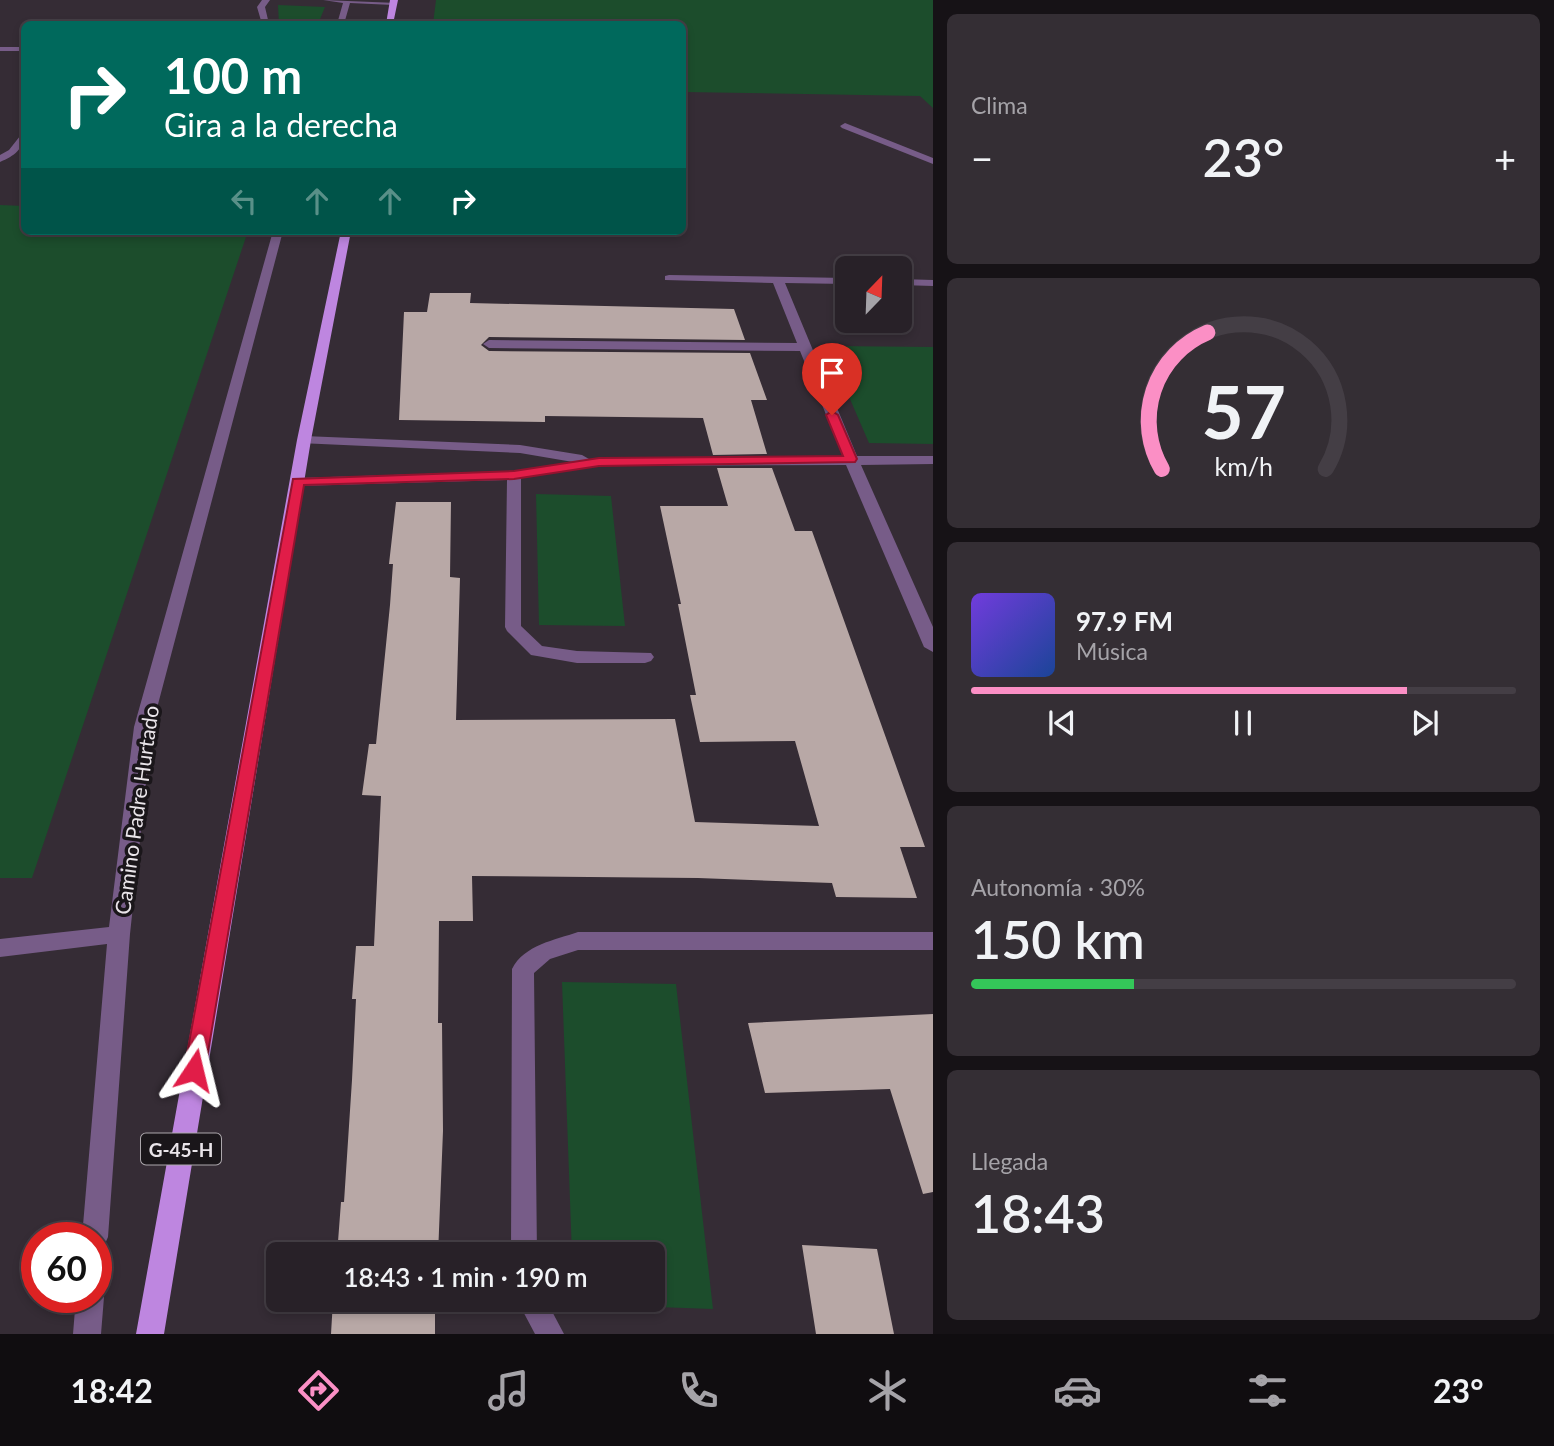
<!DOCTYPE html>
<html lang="es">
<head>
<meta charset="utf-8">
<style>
	:root { --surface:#282128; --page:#342e34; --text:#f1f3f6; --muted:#a5a3a8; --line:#443e45; --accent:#fb8fc5 }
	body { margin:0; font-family:Lato,sans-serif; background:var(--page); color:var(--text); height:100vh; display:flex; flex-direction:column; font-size:26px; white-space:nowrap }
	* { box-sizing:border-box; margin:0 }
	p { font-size:23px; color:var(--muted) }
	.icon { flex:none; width:38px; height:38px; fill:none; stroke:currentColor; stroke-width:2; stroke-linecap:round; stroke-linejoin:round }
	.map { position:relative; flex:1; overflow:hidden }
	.panel { display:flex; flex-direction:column; gap:14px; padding:14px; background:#161216; width:621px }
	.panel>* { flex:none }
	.hud { position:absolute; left:21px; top:21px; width:665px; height:214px; border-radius:10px; box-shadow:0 4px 10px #0003,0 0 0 2px var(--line); background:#00695c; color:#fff; overflow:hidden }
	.needle { width:46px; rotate:23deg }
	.controls { position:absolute; left:835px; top:256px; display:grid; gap:14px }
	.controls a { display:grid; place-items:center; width:77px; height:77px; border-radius:10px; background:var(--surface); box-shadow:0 4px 10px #0003,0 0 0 2px var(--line); font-size:35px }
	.speed { position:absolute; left:21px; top:1222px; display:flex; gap:14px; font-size:35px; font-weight:700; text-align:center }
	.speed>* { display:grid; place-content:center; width:91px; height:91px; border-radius:50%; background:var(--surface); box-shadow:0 4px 10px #0003,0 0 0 2px var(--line); line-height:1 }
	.speed .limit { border:10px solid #d22; background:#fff; color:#111 }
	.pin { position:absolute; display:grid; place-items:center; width:60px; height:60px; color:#fff; margin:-72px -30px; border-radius:50% 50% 50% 0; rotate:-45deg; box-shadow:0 0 7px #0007 }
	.pin .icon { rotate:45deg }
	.me { position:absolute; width:77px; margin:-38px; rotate:10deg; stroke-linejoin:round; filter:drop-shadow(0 0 5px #0008) }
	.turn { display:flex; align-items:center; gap:24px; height:147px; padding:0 28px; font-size:32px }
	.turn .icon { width:91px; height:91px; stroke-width:2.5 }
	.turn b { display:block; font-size:49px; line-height:60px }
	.lanes { display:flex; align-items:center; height:66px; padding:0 28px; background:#0003; justify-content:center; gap:35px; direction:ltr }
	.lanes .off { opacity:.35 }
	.big { font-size:52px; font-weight:600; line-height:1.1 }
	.panel .card { flex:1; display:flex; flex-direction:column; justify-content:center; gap:10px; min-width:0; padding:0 24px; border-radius:10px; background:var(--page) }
	.panel .dial { align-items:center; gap:0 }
	.dial svg { height:182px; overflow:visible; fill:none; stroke:var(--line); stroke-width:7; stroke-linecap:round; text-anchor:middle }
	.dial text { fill:var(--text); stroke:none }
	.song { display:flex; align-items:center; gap:21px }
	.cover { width:84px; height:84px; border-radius:10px; background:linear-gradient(135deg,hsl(260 70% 55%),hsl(220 70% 35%)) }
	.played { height:7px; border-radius:4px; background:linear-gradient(90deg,var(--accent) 80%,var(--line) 80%) }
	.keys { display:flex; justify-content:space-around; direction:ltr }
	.heat { display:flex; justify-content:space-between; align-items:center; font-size:38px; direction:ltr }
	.charge { height:10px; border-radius:5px; background:linear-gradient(90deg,#34c759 30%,var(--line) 0) }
	.trip { position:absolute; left:266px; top:1242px; width:399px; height:70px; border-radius:10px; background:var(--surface); box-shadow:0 4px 10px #0003,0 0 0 2px var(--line); font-weight:600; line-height:70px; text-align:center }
	.dock { display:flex; height:112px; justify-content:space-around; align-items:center; background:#100d10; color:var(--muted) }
	.dock .icon { width:49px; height:49px }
	.dock .current { color:var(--accent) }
	.dock b { font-size:32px; color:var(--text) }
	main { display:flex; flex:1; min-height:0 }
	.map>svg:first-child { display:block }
	.green { fill:#1c4d2c }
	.building { fill:#b8a8a6 }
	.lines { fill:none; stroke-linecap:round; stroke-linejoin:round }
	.minor { fill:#775c88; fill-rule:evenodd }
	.major { fill:#be86e0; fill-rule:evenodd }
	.route { fill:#e11d48; stroke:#92132f; stroke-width:2 }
	.labels { text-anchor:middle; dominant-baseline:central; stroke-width:7; stroke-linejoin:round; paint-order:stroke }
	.shield { fill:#1a161a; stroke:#aca7ac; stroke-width:2 }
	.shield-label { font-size:19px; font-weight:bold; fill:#eae5ea }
	.street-label { font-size:21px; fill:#eae5ea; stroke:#1a161a }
</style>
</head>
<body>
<main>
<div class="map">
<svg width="933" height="1334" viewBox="0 0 933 1334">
	<rect width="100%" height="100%" fill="#352c35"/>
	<path class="green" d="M436 0H933V108L920 96 683 92 682 24H433Z
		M278 5 325 7 318 24H279Z
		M0 205 24 206V231H248L32 878H0Z
		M827 346 933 347V444L869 443Z
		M536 494 611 496 625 626 539 625Z
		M562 982 676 984 713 1309 573 1304V1300H653V1255H572Z"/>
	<path class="building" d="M430 293H471L470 303 734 309 745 340 489 337 481 345 489 351 750 353 767 400H751L767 454 713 455 703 418 545 416V422L399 420 404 312H427Z
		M717 468H772L795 531H812L925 847H900L917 898 836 897 832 883 698 878 472 876 473 921H439L438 1023H442L443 1131 438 1255H337L341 1202H344L352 1080 356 999H352L356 946H374L381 796 362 795 369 744H376L390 605 393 564H389L396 502H451L450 577 460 578 456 720 675 719 695 822 819 826 795 741 700 742 690 695H696L678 604H681L660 506H728Z
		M933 1014V1192L923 1194 890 1089 765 1093 748 1023Z
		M802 1245 877 1249 894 1334H816Z
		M333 1300H435V1334H331Z"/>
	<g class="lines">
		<path class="minor" d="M262 0H270L265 7 269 24H262L257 7Z
			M323 0 397 3 393 5 350 3 344 24H337L343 3Z
			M0 47H24V51H0Z
			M845 123 933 158V164L842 128 840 126Z
			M24 131C25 148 15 156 0 162V155L9 150Z
			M273 231H283L152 727 130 934 108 1237 104 1246 96 1249V1237H82L107 944 0 957V939L109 927 134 727Z
			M669 275 847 278V284L785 283 857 456H933V464L861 465 933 627V652L924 647 846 465 599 466 521 478V626L542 646 577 651 651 653 654 657 651 661 645 663H577L537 656 531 655 507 631 505 627 507 480 298 486 291 482 298 478 514 471 573 462 520 453 299 443V437L304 436 520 445 582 455 589 459 843 456 800 351 489 348 483 344 489 340 797 343 773 283 665 280V276Z
			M900 279 933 280V286L900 285Z
			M578 932H933V950H578L550 959 534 973 537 1255H511L512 969C524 945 555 940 578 932Z
			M96 1286 104 1297 101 1334H73L76 1297H96Z
			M517 1300H546L564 1334H535Z"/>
		<path class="major" d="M390 0H398L393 24H386Z
			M341 231H351L311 440 164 1334H136L297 440Z"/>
	</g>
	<path class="route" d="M832 411 838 415 857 459 855 462 599 466 514 479 304 485 205 1070 202 1077 194 1080 187 1077 184 1070 293 479 514 471 599 458 843 456 826 415Z"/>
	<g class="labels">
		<rect class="shield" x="141" y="1133.5" width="80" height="31" rx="5"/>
		<g class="shield-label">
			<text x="181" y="1149">G-45-H</text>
		</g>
		<g class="street-label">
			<text transform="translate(136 810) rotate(-82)">Camino Padre Hurtado</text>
		</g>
	</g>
</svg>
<div class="controls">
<a><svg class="needle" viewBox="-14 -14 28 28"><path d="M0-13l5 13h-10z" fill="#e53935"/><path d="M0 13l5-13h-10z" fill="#a5a3a8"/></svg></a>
</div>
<div class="speed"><div class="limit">60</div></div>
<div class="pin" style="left:832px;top:415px;background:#d93025"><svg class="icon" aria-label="arrive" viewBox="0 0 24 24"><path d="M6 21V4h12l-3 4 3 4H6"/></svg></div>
<svg class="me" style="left:194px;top:1070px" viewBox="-20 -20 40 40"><path d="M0-17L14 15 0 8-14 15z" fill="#e11d48" stroke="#fff" stroke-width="4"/></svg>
<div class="trip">18:43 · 1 min · 190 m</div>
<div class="hud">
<div class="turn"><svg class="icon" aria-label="right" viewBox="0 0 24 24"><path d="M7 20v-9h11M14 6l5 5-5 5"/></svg><div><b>100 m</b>Gira a la derecha</div></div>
<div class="lanes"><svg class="icon off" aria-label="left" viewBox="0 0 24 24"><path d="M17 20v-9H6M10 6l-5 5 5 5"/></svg><svg class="icon off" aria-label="ahead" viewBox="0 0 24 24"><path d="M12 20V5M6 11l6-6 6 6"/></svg><svg class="icon off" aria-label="ahead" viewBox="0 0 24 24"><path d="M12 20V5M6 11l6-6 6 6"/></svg><svg class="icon" aria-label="right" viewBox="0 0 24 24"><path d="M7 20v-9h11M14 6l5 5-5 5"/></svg></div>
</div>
</div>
<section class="panel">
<div class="card"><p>Clima</p>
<div class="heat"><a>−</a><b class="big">23°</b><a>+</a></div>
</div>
<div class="card dial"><svg viewBox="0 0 100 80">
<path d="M14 69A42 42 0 1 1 86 69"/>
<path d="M14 69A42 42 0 0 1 34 9" stroke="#fb8fc5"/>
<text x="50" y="56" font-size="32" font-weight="700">57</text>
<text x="50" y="72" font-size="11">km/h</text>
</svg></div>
<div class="card">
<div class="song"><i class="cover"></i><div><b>97.9 FM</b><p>Música</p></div></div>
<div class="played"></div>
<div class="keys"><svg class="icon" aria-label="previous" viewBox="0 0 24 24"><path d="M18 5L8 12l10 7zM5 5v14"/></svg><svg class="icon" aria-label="pause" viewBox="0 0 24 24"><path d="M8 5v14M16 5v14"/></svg><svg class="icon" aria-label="next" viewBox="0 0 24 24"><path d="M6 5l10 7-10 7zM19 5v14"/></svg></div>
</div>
<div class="card"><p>Autonomía · 30%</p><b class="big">150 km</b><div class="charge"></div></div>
<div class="card"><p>Llegada</p><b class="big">18:43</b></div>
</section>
</main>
<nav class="dock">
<b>18:42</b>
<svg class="icon current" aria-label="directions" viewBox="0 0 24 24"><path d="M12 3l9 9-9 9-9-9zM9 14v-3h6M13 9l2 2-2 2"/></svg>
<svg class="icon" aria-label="music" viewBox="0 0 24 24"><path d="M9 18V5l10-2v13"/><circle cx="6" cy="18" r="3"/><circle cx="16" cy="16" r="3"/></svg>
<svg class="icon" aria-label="phone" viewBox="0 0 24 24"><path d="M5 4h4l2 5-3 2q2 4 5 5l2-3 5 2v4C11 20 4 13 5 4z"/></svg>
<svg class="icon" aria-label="climate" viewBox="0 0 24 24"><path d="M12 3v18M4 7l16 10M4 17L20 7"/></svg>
<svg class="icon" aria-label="car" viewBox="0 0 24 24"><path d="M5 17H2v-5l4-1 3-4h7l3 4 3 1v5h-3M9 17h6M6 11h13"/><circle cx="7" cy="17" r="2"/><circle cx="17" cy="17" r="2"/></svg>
<svg class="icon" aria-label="filters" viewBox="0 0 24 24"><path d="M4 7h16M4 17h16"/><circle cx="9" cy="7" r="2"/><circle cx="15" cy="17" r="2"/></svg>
<b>23°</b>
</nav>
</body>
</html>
